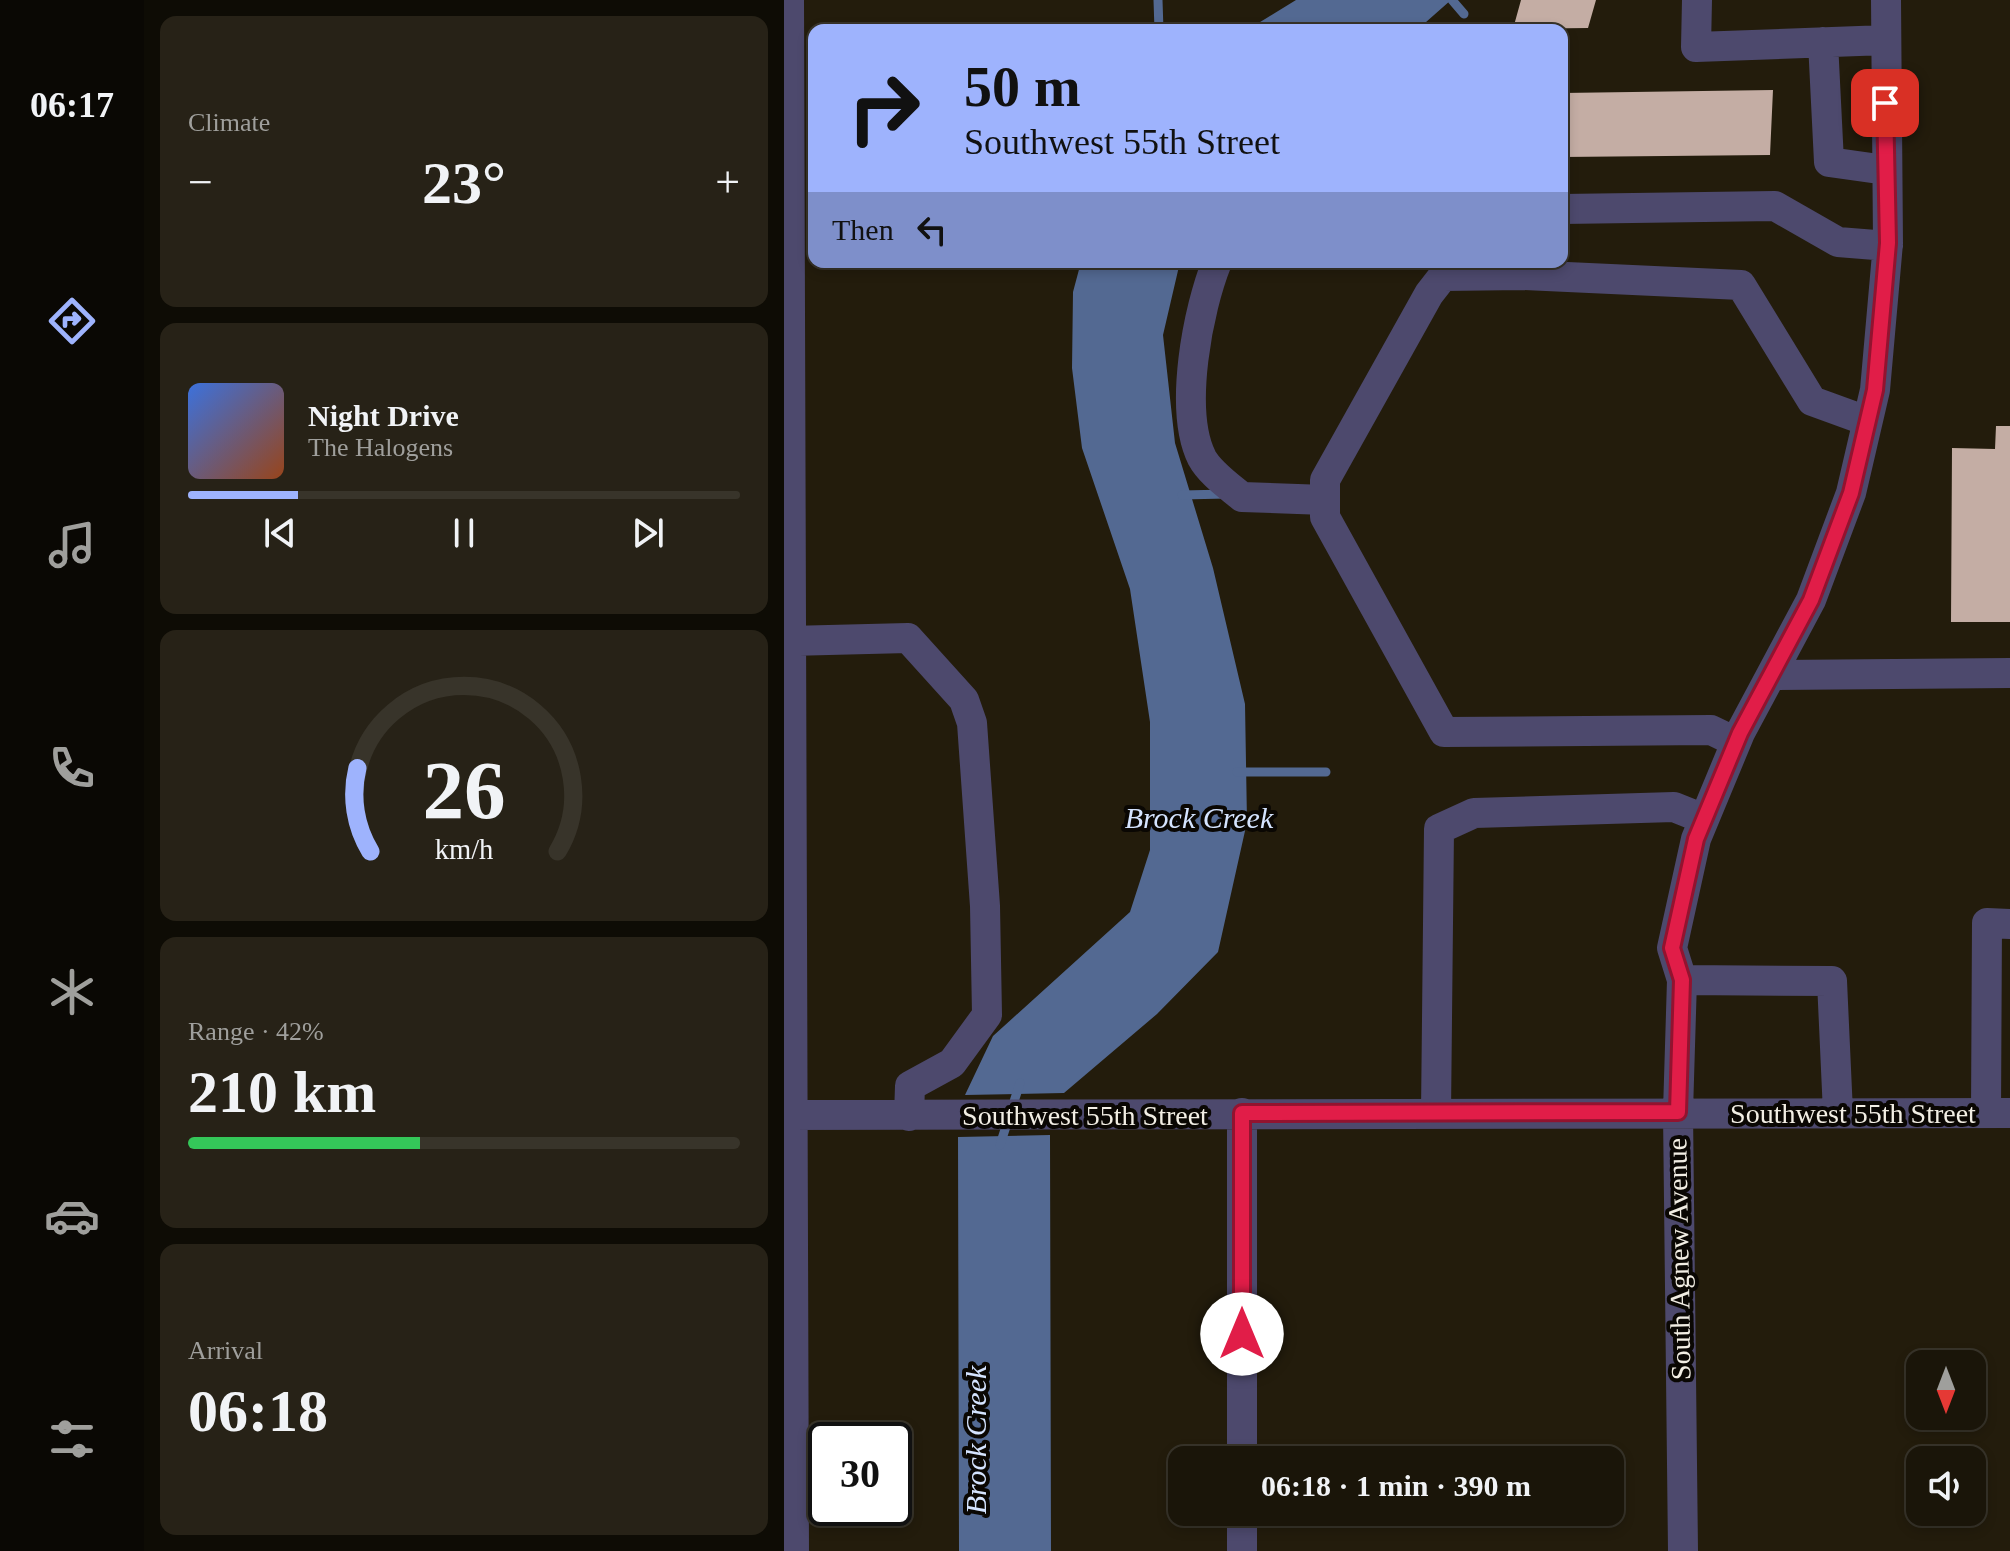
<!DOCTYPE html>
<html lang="en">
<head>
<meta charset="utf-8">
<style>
	:root { --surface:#1a1509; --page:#272217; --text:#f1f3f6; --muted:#9f9f9c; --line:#38342a; --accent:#9eb3fd }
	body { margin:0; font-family:"Times New Roman",serif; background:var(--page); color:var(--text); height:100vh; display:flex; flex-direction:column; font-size:30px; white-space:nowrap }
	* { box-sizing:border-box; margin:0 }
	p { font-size:26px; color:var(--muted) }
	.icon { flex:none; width:44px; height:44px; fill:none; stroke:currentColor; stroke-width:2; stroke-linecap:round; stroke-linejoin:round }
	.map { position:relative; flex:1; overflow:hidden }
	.side { display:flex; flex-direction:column; gap:16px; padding:16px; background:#0e0c05; width:640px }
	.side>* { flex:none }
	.top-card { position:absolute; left:24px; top:24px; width:760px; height:244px; border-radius:16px; box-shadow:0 4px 12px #0003,0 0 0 2px var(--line); background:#9eb3fd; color:#111; overflow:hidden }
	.needle { width:52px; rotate:180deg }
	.controls { position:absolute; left:1122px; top:1350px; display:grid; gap:16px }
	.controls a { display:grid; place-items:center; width:80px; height:80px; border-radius:16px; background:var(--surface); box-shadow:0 4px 12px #0003,0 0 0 2px var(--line); font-size:40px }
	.speed { position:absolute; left:24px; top:1422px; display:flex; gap:16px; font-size:40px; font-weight:700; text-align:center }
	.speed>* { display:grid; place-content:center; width:104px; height:104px; border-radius:50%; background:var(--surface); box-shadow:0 4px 12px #0003,0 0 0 2px var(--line); line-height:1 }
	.speed .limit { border:4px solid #111; border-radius:12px; background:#fff; color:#111 }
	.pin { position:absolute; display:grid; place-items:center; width:68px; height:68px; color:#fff; margin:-34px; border-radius:16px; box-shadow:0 4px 12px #0006 }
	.me { position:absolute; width:88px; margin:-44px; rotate:0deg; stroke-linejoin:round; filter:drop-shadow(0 0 6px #0008) }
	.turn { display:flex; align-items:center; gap:28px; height:168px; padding:0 24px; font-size:36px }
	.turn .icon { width:104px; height:104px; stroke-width:2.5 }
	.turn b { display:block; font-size:56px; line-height:68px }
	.then { display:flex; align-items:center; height:76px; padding:0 24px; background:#0003; gap:16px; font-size:30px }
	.big { font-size:60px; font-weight:700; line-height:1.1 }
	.side .widget { flex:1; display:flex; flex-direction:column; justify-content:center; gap:12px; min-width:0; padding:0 28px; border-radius:16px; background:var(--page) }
	.side .dial { align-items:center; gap:0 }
	.dial svg { height:208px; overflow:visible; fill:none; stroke:var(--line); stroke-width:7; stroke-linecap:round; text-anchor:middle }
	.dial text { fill:var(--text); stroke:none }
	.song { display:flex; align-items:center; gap:24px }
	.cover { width:96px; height:96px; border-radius:12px; background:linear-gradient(135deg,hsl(220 70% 55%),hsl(20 70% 35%)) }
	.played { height:8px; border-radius:4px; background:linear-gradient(90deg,var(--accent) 20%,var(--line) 20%) }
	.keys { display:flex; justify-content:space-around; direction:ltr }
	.heat { display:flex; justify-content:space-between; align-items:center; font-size:44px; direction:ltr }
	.charge { height:12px; border-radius:6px; background:linear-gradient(90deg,#34c759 42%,var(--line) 0) }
	.trip { position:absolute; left:384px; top:1446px; width:456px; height:80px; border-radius:16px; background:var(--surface); box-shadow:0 4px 12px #0003,0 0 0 2px var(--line); font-weight:700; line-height:80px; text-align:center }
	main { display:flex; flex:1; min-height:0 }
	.menu { display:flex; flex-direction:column; width:144px; justify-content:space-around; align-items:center; background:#0a0804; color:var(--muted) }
	.menu .icon { width:56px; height:56px }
	.menu .on { color:var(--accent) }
	.menu b { font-size:36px; color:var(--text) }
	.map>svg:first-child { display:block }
	.water { fill:#536992 }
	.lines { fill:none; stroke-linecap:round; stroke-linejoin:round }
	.stream { stroke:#536992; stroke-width:9 }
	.building { fill:#c4ada4 }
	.minor { stroke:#4d496d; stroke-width:30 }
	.route-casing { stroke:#92132f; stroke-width:20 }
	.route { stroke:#e11d48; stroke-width:14 }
	.labels { text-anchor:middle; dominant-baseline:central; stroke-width:8; stroke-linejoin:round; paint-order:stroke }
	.street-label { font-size:28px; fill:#f2eee4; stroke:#0a0703 }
	.water-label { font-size:30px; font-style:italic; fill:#d5e4ff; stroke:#0a0703 }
</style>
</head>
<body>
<main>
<nav class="menu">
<b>06:17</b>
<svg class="icon on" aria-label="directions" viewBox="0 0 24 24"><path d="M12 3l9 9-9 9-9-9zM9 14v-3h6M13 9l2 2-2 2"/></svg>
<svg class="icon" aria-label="music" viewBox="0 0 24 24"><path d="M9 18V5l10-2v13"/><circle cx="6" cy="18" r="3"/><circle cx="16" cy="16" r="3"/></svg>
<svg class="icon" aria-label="phone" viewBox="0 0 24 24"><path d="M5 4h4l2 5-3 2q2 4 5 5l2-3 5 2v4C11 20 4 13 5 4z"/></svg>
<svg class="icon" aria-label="climate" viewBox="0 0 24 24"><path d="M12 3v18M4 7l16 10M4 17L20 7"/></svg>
<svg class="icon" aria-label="car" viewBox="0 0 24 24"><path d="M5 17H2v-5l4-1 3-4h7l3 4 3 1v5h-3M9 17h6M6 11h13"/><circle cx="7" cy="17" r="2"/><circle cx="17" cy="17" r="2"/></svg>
<svg class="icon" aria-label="filters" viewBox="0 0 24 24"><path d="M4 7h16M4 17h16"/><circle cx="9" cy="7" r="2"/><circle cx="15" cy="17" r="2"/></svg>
</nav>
<section class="side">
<div class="widget"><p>Climate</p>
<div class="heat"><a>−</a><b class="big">23°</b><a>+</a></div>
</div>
<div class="widget">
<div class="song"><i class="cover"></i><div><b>Night Drive</b><p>The Halogens</p></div></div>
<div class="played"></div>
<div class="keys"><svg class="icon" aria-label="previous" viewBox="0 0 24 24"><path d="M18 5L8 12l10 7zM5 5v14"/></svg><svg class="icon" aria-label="pause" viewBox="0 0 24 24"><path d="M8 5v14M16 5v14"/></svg><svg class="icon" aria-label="next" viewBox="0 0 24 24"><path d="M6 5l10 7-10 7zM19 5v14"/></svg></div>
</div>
<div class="widget dial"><svg viewBox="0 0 100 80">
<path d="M14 69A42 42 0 1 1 86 69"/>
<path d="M14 69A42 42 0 0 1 9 37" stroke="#9eb3fd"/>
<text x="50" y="56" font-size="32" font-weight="700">26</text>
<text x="50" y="72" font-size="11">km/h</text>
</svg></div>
<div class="widget"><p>Range · 42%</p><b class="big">210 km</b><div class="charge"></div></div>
<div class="widget"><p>Arrival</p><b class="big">06:18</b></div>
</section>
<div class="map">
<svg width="1226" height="1551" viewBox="0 0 1226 1551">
	<rect width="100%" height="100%" fill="#231c0c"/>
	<path class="water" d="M512 0H667L633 30H463Z
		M297 262H396L379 335 391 443 429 568 461 704 463 822 434 952 373 1014 280 1093 181 1095 209 1036 346 912 366 850V722L346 589 298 448 288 368 289 292Z
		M266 1135 267 1551H175L174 1137Z"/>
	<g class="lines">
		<path class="stream" d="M374 0 375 30
			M668 0 680 14
			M398 495 443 494
			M453 772H542
			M216 1145 236 1083"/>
	</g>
	<path class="building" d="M737 0H812L804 28 729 29Z
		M989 90 986 155 778 157V93Z
		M1212 426H1226V622H1167L1168 448 1211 449Z"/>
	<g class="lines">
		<path class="minor" d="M5 0 10 1551
			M913 0 912 47 1102 40
			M1039 42 1045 162 1102 170
			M778 209 991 206 1054 242 1104 246
			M433 262C414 309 394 410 418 458 426 473 445 486 458 497L541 500
			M5 641 124 638 180 700 188 723 201 906 203 1015 168 1063 126 1086 125 1116
			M988 675 1226 673
			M952 742 927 730 660 732 541 517V480L645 294 659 276 739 275 957 285 1028 401 1083 421
			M898 980 1048 981 1054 1113
			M458 1113V1460
			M652 1113 655 829 690 813 890 807 920 819
			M1202 1113 1203 923 1226 924
			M0 1115 1226 1113
			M458 1512V1551
			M899 1551 894 1112 898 980 888 948 912 839 956 733 1027 600 1067 493 1091 390 1104 243 1102 0"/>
	</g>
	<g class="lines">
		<defs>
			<path id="route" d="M458 1334V1113L894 1112 898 980 888 948 912 839 956 733 1027 600 1067 493 1091 390 1104 243 1101 103"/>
		</defs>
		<use href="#route" class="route-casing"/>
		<use href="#route" class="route"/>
	</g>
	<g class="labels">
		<g class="street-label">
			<text x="1069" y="1113">Southwest 55th Street</text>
			<text x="301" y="1115">Southwest 55th Street</text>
			<text transform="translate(895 1259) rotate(-91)">South Agnew Avenue</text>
		</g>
		<g class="water-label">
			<text x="415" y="817">Brock Creek</text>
			<text transform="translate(191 1440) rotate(-90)">Brock Creek</text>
		</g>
	</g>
</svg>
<div class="controls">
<a><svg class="needle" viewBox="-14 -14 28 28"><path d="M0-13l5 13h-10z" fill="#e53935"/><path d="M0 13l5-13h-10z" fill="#9f9f9c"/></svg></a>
<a><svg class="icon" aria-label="sound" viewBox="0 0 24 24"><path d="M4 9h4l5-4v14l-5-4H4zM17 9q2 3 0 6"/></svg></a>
</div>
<div class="speed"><div class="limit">30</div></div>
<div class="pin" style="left:1101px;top:103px;background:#d93025"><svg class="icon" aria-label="arrive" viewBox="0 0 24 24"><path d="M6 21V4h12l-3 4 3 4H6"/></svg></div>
<svg class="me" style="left:458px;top:1334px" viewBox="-20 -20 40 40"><circle r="19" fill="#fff"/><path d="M0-13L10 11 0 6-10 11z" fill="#e11d48"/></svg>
<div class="trip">06:18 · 1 min · 390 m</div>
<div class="top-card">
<div class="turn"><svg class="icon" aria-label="right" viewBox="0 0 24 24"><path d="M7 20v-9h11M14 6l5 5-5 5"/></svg><div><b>50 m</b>Southwest 55th Street</div></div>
<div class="then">Then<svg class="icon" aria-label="left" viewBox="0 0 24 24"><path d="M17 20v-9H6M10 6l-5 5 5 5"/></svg></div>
</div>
</div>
</main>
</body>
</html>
